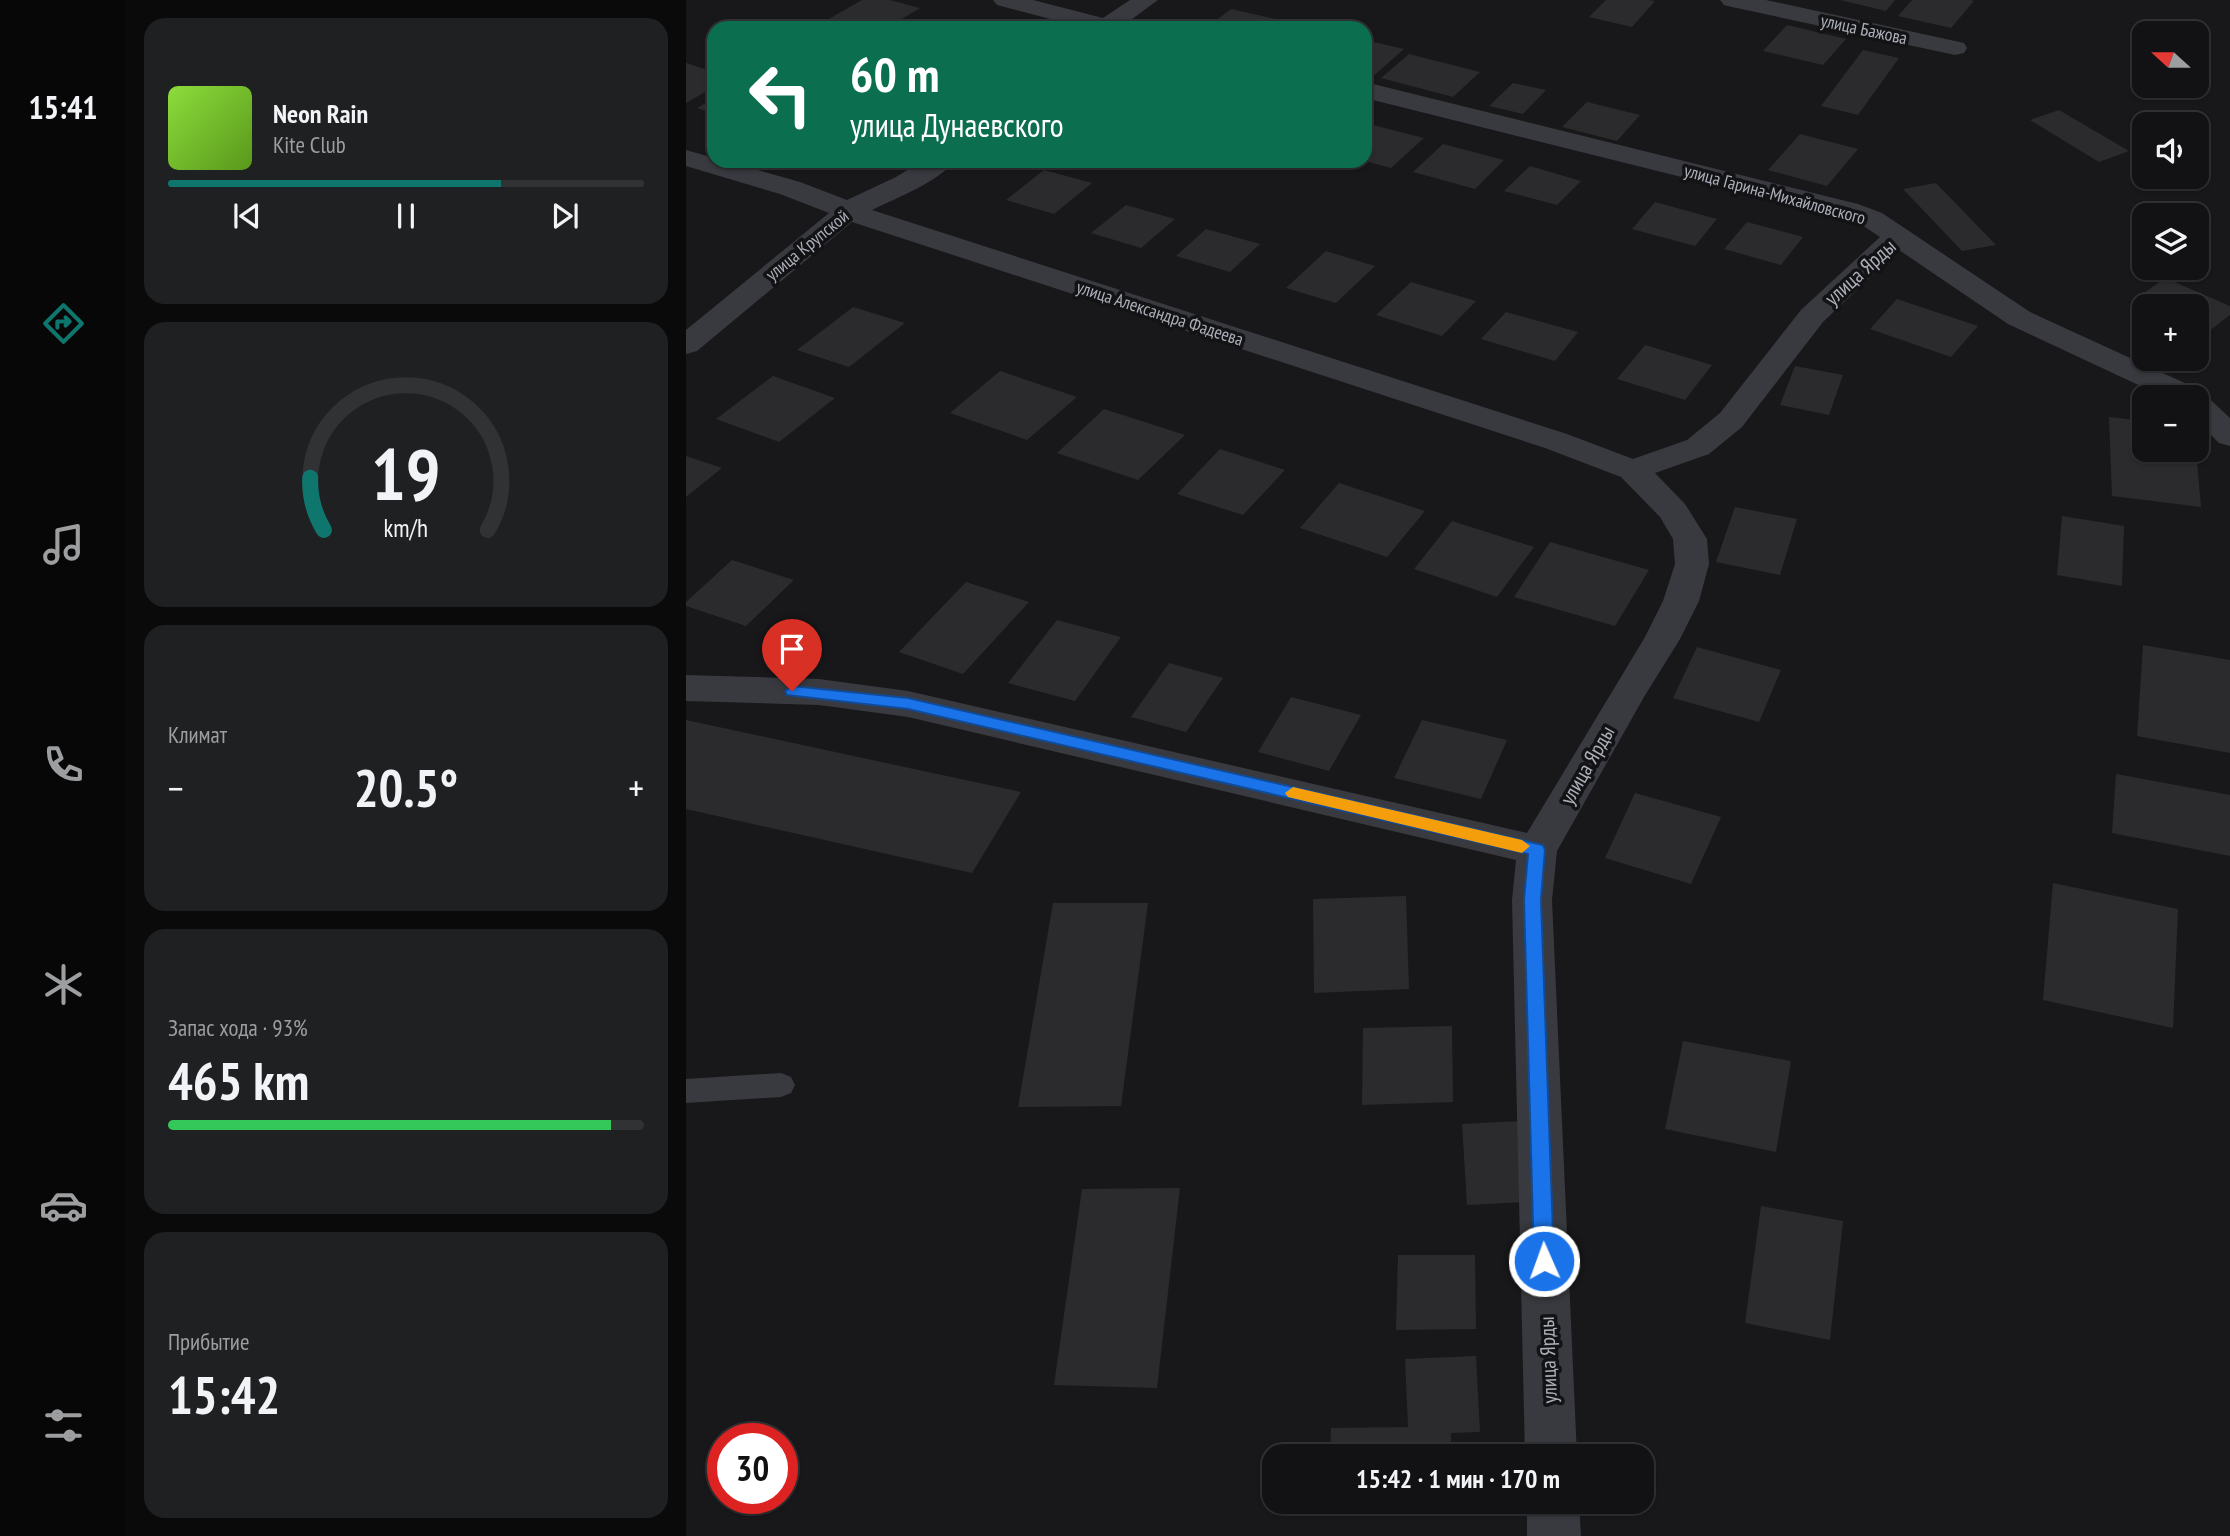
<!DOCTYPE html>
<html lang="ru">
<head>
<meta charset="utf-8">
<style>
	:root { --surface:#121214; --page:#1f2022; --text:#f1f3f6; --muted:#9c9ea0; --line:#313234; --accent:#0f766e }
	body { margin:0; font-family:"PT Sans Narrow",sans-serif; background:var(--page); color:var(--text); height:100vh; display:flex; flex-direction:column; font-size:26px; white-space:nowrap }
	* { box-sizing:border-box; margin:0 }
	p { font-size:23px; color:var(--muted) }
	.icon { flex:none; width:38px; height:38px; fill:none; stroke:currentColor; stroke-width:2; stroke-linecap:round; stroke-linejoin:round }
	.map { position:relative; flex:1; overflow:hidden }
	.sheet { display:flex; flex-direction:column; gap:18px; padding:18px; background:#0a0a0b; width:560px }
	.sheet>* { flex:none }
	.banner { position:absolute; left:21px; top:21px; width:665px; height:147px; border-radius:21px; box-shadow:0 2px 5px #0004,0 0 0 2px var(--line); background:#0b6e4f; color:#fff; overflow:hidden }
	.needle { width:46px; rotate:291deg }
	.tools { position:absolute; left:1446px; top:21px; display:grid; gap:14px }
	.tools a { display:grid; place-items:center; width:77px; height:77px; border-radius:14px; background:var(--surface); box-shadow:0 2px 5px #0004,0 0 0 2px var(--line); font-size:35px }
	.speed { position:absolute; left:21px; top:1423px; display:flex; gap:14px; font-size:35px; font-weight:700; text-align:center }
	.speed>* { display:grid; place-content:center; width:91px; height:91px; border-radius:50%; background:var(--surface); box-shadow:0 2px 5px #0004,0 0 0 2px var(--line); line-height:1 }
	.speed .limit { border:10px solid #d22; background:#fff; color:#111 }
	.pin { position:absolute; display:grid; place-items:center; width:60px; height:60px; color:#fff; margin:-72px -30px; border-radius:50% 50% 50% 0; rotate:-45deg; box-shadow:0 0 7px #0007 }
	.pin .icon { rotate:45deg }
	.me { position:absolute; width:77px; margin:-38px; rotate:358deg; stroke-linejoin:round; filter:drop-shadow(0 0 5px #0008) }
	.turn { display:flex; align-items:center; gap:24px; height:147px; padding:0 28px; font-size:32px }
	.turn .icon { width:91px; height:91px; stroke-width:2.5 }
	.turn b { display:block; font-size:49px; line-height:60px }
	.big { font-size:52px; font-weight:700; line-height:1.1 }
	.sheet .widget { flex:1; display:flex; flex-direction:column; justify-content:center; gap:10px; min-width:0; padding:0 24px; border-radius:21px; background:var(--page) }
	.sheet .dial { align-items:center; gap:0 }
	.dial svg { height:182px; overflow:visible; fill:none; stroke:var(--line); stroke-width:7; stroke-linecap:round; text-anchor:middle }
	.dial text { fill:var(--text); stroke:none }
	.song { display:flex; align-items:center; gap:21px }
	.cover { width:84px; height:84px; border-radius:10px; background:linear-gradient(135deg,hsl(90 70% 55%),hsl(90 70% 35%)) }
	.played { height:7px; border-radius:4px; background:linear-gradient(90deg,var(--accent) 70%,var(--line) 70%) }
	.keys { display:flex; justify-content:space-around; direction:ltr }
	.heat { display:flex; justify-content:space-between; align-items:center; font-size:38px; direction:ltr }
	.charge { height:10px; border-radius:5px; background:linear-gradient(90deg,#34c759 93%,var(--line) 0) }
	.trip { position:absolute; left:576px; top:1444px; width:392px; height:70px; border-radius:21px; background:var(--surface); box-shadow:0 2px 5px #0004,0 0 0 2px var(--line); font-weight:700; line-height:70px; text-align:center }
	main { display:flex; flex:1; min-height:0 }
	.tabs { display:flex; flex-direction:column; width:126px; justify-content:space-around; align-items:center; background:#070708; color:var(--muted) }
	.tabs .icon { width:49px; height:49px }
	.tabs .current { color:var(--accent) }
	.tabs b { font-size:32px; color:var(--text) }
	.map>svg:first-child { display:block }
	.building { fill:#2b2b2e }
	.lines { fill:none; stroke-linecap:round; stroke-linejoin:round }
	.service { fill:#393a3f; fill-rule:evenodd }
	.minor { fill:#393a3f; fill-rule:evenodd }
	.route { fill:#1a73e8; stroke:#114b97; stroke-width:2 }
	.slow { fill:#f59e0b }
	.labels { text-anchor:middle; dominant-baseline:central; stroke-width:7; stroke-linejoin:round; paint-order:stroke }
	.far-street-label { font-size:18px; fill:#abafb9; stroke:#131315 }
	.street-label { font-size:21px; fill:#abafb9; stroke:#131315 }
</style>
</head>
<body>
<main>
<nav class="tabs">
<b>15:41</b>
<svg class="icon current" aria-label="directions" viewBox="0 0 24 24"><path d="M12 3l9 9-9 9-9-9zM9 14v-3h6M13 9l2 2-2 2"/></svg>
<svg class="icon" aria-label="music" viewBox="0 0 24 24"><path d="M9 18V5l10-2v13"/><circle cx="6" cy="18" r="3"/><circle cx="16" cy="16" r="3"/></svg>
<svg class="icon" aria-label="phone" viewBox="0 0 24 24"><path d="M5 4h4l2 5-3 2q2 4 5 5l2-3 5 2v4C11 20 4 13 5 4z"/></svg>
<svg class="icon" aria-label="climate" viewBox="0 0 24 24"><path d="M12 3v18M4 7l16 10M4 17L20 7"/></svg>
<svg class="icon" aria-label="car" viewBox="0 0 24 24"><path d="M5 17H2v-5l4-1 3-4h7l3 4 3 1v5h-3M9 17h6M6 11h13"/><circle cx="7" cy="17" r="2"/><circle cx="17" cy="17" r="2"/></svg>
<svg class="icon" aria-label="filters" viewBox="0 0 24 24"><path d="M4 7h16M4 17h16"/><circle cx="9" cy="7" r="2"/><circle cx="15" cy="17" r="2"/></svg>
</nav>
<section class="sheet">
<div class="widget">
<div class="song"><i class="cover"></i><div><b>Neon Rain</b><p>Kite Club</p></div></div>
<div class="played"></div>
<div class="keys"><svg class="icon" aria-label="previous" viewBox="0 0 24 24"><path d="M18 5L8 12l10 7zM5 5v14"/></svg><svg class="icon" aria-label="pause" viewBox="0 0 24 24"><path d="M8 5v14M16 5v14"/></svg><svg class="icon" aria-label="next" viewBox="0 0 24 24"><path d="M6 5l10 7-10 7zM19 5v14"/></svg></div>
</div>
<div class="widget dial"><svg viewBox="0 0 100 80">
<path d="M14 69A42 42 0 1 1 86 69"/>
<path d="M14 69A42 42 0 0 1 8 46" stroke="#0f766e"/>
<text x="50" y="56" font-size="32" font-weight="700">19</text>
<text x="50" y="72" font-size="11">km/h</text>
</svg></div>
<div class="widget"><p>Климат</p>
<div class="heat"><a>−</a><b class="big">20.5°</b><a>+</a></div>
</div>
<div class="widget"><p>Запас хода · 93%</p><b class="big">465 km</b><div class="charge"></div></div>
<div class="widget"><p>Прибытие</p><b class="big">15:42</b></div>
</section>
<div class="map">
<svg width="1544" height="1536" viewBox="0 0 1544 1536">
	<rect width="100%" height="100%" fill="#18181a"/>
	<path class="building" d="M176 0H204L234 8 201 28H167L141 20Z
		M920 0H963L969 1 946 27 903 17Z
		M1154 0H1209L1200 11Z
		M1226 0H1285L1288 1 1265 28 1212 16Z
		M545 9 589 19 578 28H520Z
		M1101 25 1160 39 1137 65 1077 51Z
		M679 40 718 49 685 78 679 76Z
		M1177 50 1213 58 1172 115 1135 106Z
		M723 54 794 72 767 97 695 78Z
		M0 63 28 72V87L0 103Z
		M827 83 860 90 837 114 803 106Z
		M28 98V114L11 108Z
		M901 102 954 115 931 141 876 127Z
		M1373 110 1443 151 1413 162 1344 120Z
		M679 123 738 138 705 168 679 161Z
		M1114 134 1172 149 1141 186 1082 170Z
		M757 144 818 160 789 189 727 172Z
		M844 166 895 181 871 205 818 191Z
		M358 170 406 183 368 214 320 200Z
		M1250 183 1310 245 1276 251 1217 189Z
		M969 202 1031 219 1009 246 946 229Z
		M440 205 489 219 455 248 405 233Z
		M1061 222 1117 237 1095 265 1038 249Z
		M520 229 574 244 544 272 490 256Z
		M640 251 689 266 650 303 600 288Z
		M1479 278 1544 306V315L1523 331 1510 325V306H1470L1451 298Z
		M725 282 790 301 756 336 690 315Z
		M1211 299 1292 326 1265 357 1184 329Z
		M167 307 219 323 163 367 111 350Z
		M820 312 892 332 869 361 795 339Z
		M959 345 1026 365 999 400 931 379Z
		M1109 366 1157 375 1143 415 1094 405Z
		M314 371 391 397 341 440 264 413Z
		M87 376 149 398 93 442 30 419Z
		M418 409 499 435 452 480 371 453Z
		M1423 417 1458 421V450H1510L1515 507 1426 496Z
		M534 449 599 470 557 515 491 494Z
		M0 456 36 468 0 497Z
		M653 483 739 511 701 557 614 528Z
		M1049 507 1111 519 1094 575 1030 562Z
		M1376 516 1438 526 1436 586 1371 575Z
		M766 521 848 547 811 597 728 569Z
		M864 542 963 570 929 626 828 597Z
		M46 560 108 580 60 626 0 606V602Z
		M280 582 343 602 277 674 213 652Z
		M371 620 435 637 389 701 322 683Z
		M1457 645 1544 660V753L1451 736Z
		M1011 647 1095 670 1073 722 987 698Z
		M483 663 537 678 500 732 445 717Z
		M605 697 675 715 643 771 572 752Z
		M0 720 335 792 286 873 0 809Z
		M736 720 821 740 795 799 708 778Z
		M1430 774 1544 795V856L1426 833Z
		M949 793 1035 817 1005 884 919 858Z
		M1367 883 1492 909 1487 1028 1357 1000Z
		M720 896 723 989 628 993 627 899Z
		M367 903H462L435 1106 332 1107Z
		M766 1026 767 1102 676 1105 677 1028Z
		M997 1041 1105 1061 1090 1152 979 1129Z
		M835 1121 842 1202 781 1205 776 1124Z
		M494 1188 471 1388 368 1385 396 1189Z
		M1075 1206 1157 1221 1144 1340 1059 1323Z
		M712 1255H789L790 1329 710 1330Z
		M790 1356 794 1432 765 1433V1456H644L645 1428 722 1427 719 1359Z
		M643 1502H766V1504L643 1507Z"/>
	<g class="lines">
		<path class="service" d="M95 1073 105 1077 109 1085 105 1093 95 1097 0 1103V1079Z"/>
		<path class="minor" d="M307 0H347L417 18 444 0H472L438 25 440 28H399L311 5Z
			M1034 0H1080L1269 41 1278 43 1281 48 1278 53 1269 55 1046 7 1038 5Z
			M679 82 1172 204 1196 213 1344 312 1514 390 1544 418V446L1533 443 1510 420V397H1478L1322 324 1213 250 1137 322 1056 427 1023 454 969 473 999 504 1021 539 1023 564 1013 601 994 639 958 697 871 851 866 900 891 1456H839L826 900 830 860 222 717 133 705 0 701V675L133 679 222 691 841 833 959 637 977 601 989 564 987 539 974 517 935 477 859 448 166 222 11 351 0 354V330L143 213 94 194 0 166V150L28 158V161H40L114 182 161 200 210 177 236 161H268C253 182 210 198 186 210L881 434 947 459 1001 440 1034 413 1115 310 1194 237 1176 225 1152 216 679 98Z
			M841 1502H893L895 1536H841Z"/>
	</g>
	<path class="route" d="M106 686 222 698 857 845 859 850 855 900 868 1261 865 1268 858 1270 851 1268 848 1261 838 900 842 854 222 709 101 695 99 691Z"/>
	<path class="slow" d="M607 787 836 840 844 846 836 853 602 797 599 793Z"/>
	<g class="labels">
		<g class="far-street-label">
			<text transform="translate(1178 29) rotate(12)">улица Бажова</text>
			<text transform="translate(1089 194) rotate(15)">улица Гарина-Михайловского</text>
			<text transform="translate(121 245) rotate(-39)">улица Крупской</text>
			<text transform="translate(474 313) rotate(18)">улица Александра Фадеева</text>
		</g>
		<g class="street-label">
			<text transform="translate(1174 272) rotate(-42)">улица Ярды</text>
			<text transform="translate(901 765) rotate(-60)">улица Ярды</text>
			<text transform="translate(862 1360) rotate(-92)">улица Ярды</text>
		</g>
	</g>
</svg>
<div class="tools">
<a><svg class="needle" viewBox="-14 -14 28 28"><path d="M0-13l5 13h-10z" fill="#e53935"/><path d="M0 13l5-13h-10z" fill="#9c9ea0"/></svg></a>
<a><svg class="icon" aria-label="sound" viewBox="0 0 24 24"><path d="M4 9h4l5-4v14l-5-4H4zM17 9q2 3 0 6"/></svg></a>
<a><svg class="icon" aria-label="layers" viewBox="0 0 24 24"><path d="M12 4l9 5-9 5-9-5zM3 14l9 5 9-5"/></svg></a>
<a>+</a>
<a>−</a>
</div>
<div class="speed"><div class="limit">30</div></div>
<div class="pin" style="left:106px;top:691px;background:#d93025"><svg class="icon" aria-label="arrive" viewBox="0 0 24 24"><path d="M6 21V4h12l-3 4 3 4H6"/></svg></div>
<svg class="me" style="left:858px;top:1261px" viewBox="-20 -20 40 40"><circle r="17" fill="#1a73e8" stroke="#fff" stroke-width="3"/><path d="M0-11L8 9 0 5-8 9z" fill="#fff"/></svg>
<div class="trip">15:42 · 1 мин · 170 m</div>
<div class="banner">
<div class="turn"><svg class="icon" aria-label="left" viewBox="0 0 24 24"><path d="M17 20v-9H6M10 6l-5 5 5 5"/></svg><div><b>60 m</b>улица Дунаевского</div></div>
</div>
</div>
</main>
</body>
</html>
